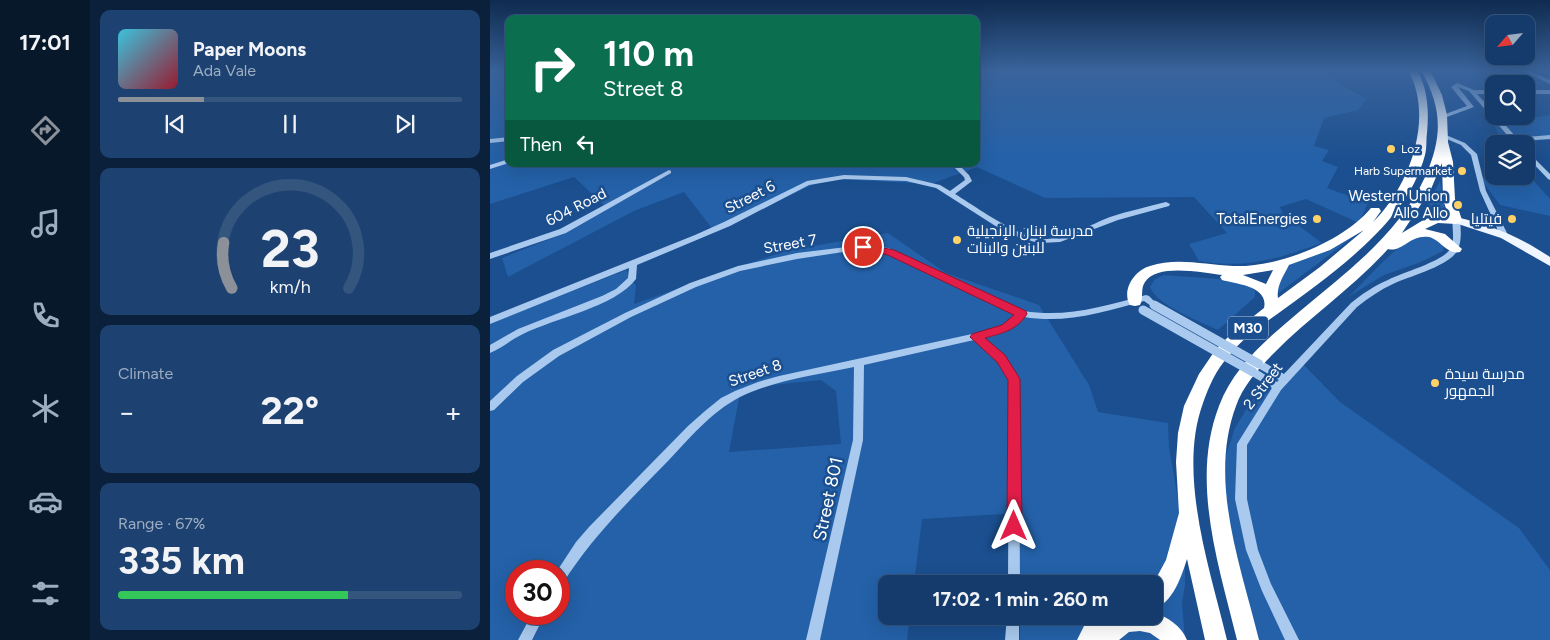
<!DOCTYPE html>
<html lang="en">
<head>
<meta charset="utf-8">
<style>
	:root { --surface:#143b6b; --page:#1d4271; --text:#f1f3f6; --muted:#9dadc1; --line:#33557e; --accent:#8c9099 }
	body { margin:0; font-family:Figtree,Cairo,sans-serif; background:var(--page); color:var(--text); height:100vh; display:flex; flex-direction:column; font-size:19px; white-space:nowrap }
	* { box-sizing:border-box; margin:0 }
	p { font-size:16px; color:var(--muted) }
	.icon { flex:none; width:28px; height:28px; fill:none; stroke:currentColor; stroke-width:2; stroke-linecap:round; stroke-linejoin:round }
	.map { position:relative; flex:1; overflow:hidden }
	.panel { display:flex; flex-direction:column; gap:10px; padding:10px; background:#0b203b; width:400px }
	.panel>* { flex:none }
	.guide { position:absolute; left:15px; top:15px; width:475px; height:152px; border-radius:10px; box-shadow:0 5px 20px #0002,0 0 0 1px var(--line); background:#0b6e4f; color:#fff; overflow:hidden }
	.needle { width:32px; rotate:242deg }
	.controls { position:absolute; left:995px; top:15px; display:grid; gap:10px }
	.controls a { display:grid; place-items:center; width:50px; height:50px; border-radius:10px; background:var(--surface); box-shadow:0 5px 20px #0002,0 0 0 1px var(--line); font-size:25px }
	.speed { position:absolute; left:15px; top:560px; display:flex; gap:10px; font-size:25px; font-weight:700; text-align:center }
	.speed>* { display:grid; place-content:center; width:65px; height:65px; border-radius:50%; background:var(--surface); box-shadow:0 5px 20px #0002,0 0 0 1px var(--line); line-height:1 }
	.speed .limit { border:8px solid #d22; background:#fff; color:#111 }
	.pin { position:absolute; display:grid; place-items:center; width:42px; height:42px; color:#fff; margin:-21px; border:2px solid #fff; border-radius:50%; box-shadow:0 1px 5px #0007 }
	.me { position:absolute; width:55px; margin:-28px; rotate:0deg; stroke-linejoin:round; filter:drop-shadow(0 0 4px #0008) }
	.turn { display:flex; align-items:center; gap:18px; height:105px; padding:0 15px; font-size:22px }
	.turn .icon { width:65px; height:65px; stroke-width:2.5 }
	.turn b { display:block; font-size:35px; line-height:42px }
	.then { display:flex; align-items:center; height:48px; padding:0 15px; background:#0003; gap:10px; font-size:19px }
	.big { font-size:38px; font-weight:700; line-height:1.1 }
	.panel .widget { flex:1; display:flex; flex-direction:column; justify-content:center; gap:8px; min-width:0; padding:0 18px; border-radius:10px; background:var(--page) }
	.panel .dial { align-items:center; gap:0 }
	.dial svg { height:130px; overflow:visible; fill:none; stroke:var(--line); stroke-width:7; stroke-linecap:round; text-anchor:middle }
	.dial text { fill:var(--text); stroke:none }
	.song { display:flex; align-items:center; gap:15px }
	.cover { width:60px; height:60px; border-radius:8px; background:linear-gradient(135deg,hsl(190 70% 55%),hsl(350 70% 35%)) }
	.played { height:5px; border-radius:2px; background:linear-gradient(90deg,var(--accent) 25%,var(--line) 25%) }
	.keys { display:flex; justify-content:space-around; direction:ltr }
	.heat { display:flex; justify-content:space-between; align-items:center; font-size:28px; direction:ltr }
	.charge { height:8px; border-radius:4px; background:linear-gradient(90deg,#34c759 67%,var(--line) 0) }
	.trip { position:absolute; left:388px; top:575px; width:285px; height:50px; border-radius:10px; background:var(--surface); box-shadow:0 5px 20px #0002,0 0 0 1px var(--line); font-weight:700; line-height:50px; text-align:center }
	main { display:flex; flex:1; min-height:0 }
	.menu { display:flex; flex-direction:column; width:90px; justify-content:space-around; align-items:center; background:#08182b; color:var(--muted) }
	.menu .icon { width:35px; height:35px }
	.menu .active { color:var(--accent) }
	.menu b { font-size:22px; color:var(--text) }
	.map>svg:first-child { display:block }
	.green { fill:#2461a8; fill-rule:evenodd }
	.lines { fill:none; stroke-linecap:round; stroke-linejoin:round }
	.minor { fill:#a9c9ee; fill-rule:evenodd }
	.major { fill:#f0f6ff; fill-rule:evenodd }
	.highway { fill:#fff; fill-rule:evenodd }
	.minor-bridge { stroke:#a9c9ee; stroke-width:9 }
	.route { fill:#e11d48; stroke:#92132f }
	.poi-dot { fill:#ffd166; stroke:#1b4f8f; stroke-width:2 }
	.labels { text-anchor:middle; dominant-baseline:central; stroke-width:5; stroke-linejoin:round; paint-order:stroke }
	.far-poi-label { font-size:12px; fill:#fff; stroke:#1b4f8f; text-anchor:start }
	.shield { fill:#1b4f8f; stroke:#bbcadd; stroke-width:1 }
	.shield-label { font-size:14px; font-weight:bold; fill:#fff }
	.poi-label { font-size:15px; fill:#fff; stroke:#1b4f8f; text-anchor:end }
	.street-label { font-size:15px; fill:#fff; stroke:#1b4f8f }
	.near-street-label { font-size:18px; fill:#fff; stroke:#1b4f8f }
</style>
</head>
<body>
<main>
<nav class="menu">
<b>17:01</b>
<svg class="icon active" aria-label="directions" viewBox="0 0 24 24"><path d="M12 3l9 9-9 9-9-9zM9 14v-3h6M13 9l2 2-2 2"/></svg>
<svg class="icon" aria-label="music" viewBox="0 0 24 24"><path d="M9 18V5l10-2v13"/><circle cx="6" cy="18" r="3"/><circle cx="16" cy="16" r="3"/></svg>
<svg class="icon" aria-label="phone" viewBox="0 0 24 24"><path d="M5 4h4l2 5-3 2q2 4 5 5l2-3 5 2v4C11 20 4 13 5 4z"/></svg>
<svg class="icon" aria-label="climate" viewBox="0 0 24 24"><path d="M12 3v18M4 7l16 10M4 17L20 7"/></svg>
<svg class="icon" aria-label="car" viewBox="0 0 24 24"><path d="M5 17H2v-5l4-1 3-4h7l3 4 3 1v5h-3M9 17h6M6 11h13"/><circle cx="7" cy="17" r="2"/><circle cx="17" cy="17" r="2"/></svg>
<svg class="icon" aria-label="filters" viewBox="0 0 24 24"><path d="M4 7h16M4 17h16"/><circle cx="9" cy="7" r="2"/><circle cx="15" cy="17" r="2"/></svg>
</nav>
<section class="panel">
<div class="widget">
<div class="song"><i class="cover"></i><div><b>Paper Moons</b><p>Ada Vale</p></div></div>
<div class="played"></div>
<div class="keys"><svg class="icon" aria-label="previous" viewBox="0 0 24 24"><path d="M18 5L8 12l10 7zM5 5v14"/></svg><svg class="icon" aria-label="pause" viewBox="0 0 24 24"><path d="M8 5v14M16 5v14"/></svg><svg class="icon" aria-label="next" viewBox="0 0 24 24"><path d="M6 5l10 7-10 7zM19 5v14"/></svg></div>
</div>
<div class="widget dial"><svg viewBox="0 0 100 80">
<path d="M14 69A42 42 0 1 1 86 69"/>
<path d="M14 69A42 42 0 0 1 9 41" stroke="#8c9099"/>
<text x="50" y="56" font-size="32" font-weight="700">23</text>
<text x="50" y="72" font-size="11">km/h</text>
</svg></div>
<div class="widget"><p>Climate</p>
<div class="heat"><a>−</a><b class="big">22°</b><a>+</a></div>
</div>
<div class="widget"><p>Range · 67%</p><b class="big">335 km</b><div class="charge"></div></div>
</section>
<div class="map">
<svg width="1060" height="640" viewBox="0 0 1060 640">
	<rect width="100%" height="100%" fill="#1b4f8f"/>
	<path class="green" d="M0 70H19V164H486V70H838L848 83 876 99 868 110 834 118 824 146 839 150 832 161 848 167 837 188 878 203 869 223 816 199 790 207 793 214 832 243C786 259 759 269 709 261L699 244 737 233 704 197 555 198 487 167 441 184 364 180H344L322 185 224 231 194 192 144 211 18 277 12 258 80 231 118 209 84 177 0 204Z
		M1060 115V139L1025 143 1009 136 1001 116H1029L1035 119Z
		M989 177 1044 181 1060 199V216L1010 205Z
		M950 181 956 214H939L930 218Z
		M875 228 786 295 788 287 798 266Z
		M398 233 456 273 549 305 599 385 608 412 678 423 679 447 689 505 695 569V585L692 603 695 640H530V616H664V584H530L529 513 432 519 424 584H396V616H420L417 640H0V323L136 270 146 286 144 304 295 251ZM331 380 346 391 351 444 239 452 251 388ZM26 571H69V614H26Z
		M930 235H941L954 244 953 251 931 262 894 275 858 297C881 276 901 248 930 235Z
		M674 275 754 281 765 291V297L728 330C711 322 666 305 660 287L665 279Z
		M812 363 850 402 1029 528 1060 570V640H755L740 569 734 461 745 428 762 400 784 379Z"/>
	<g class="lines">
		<path class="minor" d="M1031 70H1038L1060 80V84Z
			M967 83 984 90H1004V94H987L1004 112V116H1007L1027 138 1060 135V139L1030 141 1032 144H1025L979 91 968 87 984 107 954 118H950V116L977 106 961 87Z
			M1036 90H1060V94H1036Z
			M952 135H956L975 143 987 154 996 191 1018 235 1017 237H1014L1010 235 990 191 981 155 971 145 952 137Z
			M19 137V141L0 143V139Z
			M1036 150 1060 174V180L1058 179 1036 156Z
			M19 159V163L0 169V165Z
			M461 164H468L479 175 482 181 465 194C486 207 527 236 550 239 571 241 600 225 620 217 638 211 657 207 676 202L680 204 679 206 628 220 570 242 550 243 532 239 507 227 446 188 416 181 354 179 319 185 240 226 147 265 146 279C125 307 65 318 33 334 22 339 12 348 0 353V345L28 329 112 296 126 289 138 278 139 268 0 324V317L205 235 234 222 317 181 354 175 416 177 450 185 460 191 475 180 474 177Z
			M179 170 181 171V173L76 233 0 259V253L70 229Z
			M963 218H969L970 220C971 230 972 242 967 251 959 266 920 276 903 284 890 290 878 298 867 307L791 390 757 445V499L768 550 781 584 809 640H795L772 591 756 550 745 499 747 444 782 388 760 375 758 372 760 369 763 368 766 369 787 382 789 380 766 367 764 364 766 361H772L794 374 861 303C872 294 884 286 898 280 911 273 954 261 960 249 966 239 961 228 963 218Z
			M373 245 398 248 534 311C576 318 615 306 656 295L659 296 668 305 664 308 654 301C614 312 576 324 534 317 524 330 509 335 494 338L516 358 529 379 530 584H518L519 379 510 364 484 340 374 365 373 440 330 640H316L363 440 364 367C327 375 285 380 250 397 221 412 199 439 177 462 139 501 102 537 73 583L69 585V571H67L86 542 99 527 198 426 215 411 231 398 245 391 268 382 289 376 505 329 522 321 526 315 393 252 373 249 307 259 250 271 206 287 141 317 69 356 33 382 4 410 0 411V401L27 376 63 350 135 313 200 283 248 266 307 253Z
			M42 614H55L42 640H28Z
			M517 616H529V640H515Z"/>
		<path class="major" d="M966 217C1000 225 1031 237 1060 257V266L1011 238 962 222 961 220 962 218Z"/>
		<path class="highway" d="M918 70H927C938 89 939 111 937 133 936 140 937 148 935 155 917 224 840 275 786 315 769 327 751 340 738 357 726 370 719 386 713 403 687 474 720 569 737 640H715L697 559C691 578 683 602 664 609L663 584 676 560 689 513 686 462 688 433 694 406 709 374 726 349 740 335 774 308C779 286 746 284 732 280L730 277 732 275C713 273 667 263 655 282 650 289 654 298 650 305L645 306 640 305C631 290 645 270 660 266 687 257 715 265 743 266 787 268 853 242 881 208H889L891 211 883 222C919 187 945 118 918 70ZM874 230 830 267 788 298C786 287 794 275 799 265L840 250ZM783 270 776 284 753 275Z
			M931 70H940L952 95 957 115 958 142 963 162 965 199 972 220 966 224 948 223 935 229 955 234 972 249 970 252C957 255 951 240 939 237 920 234 912 253 898 249 863 288 819 317 783 354 768 369 753 386 746 406 718 481 751 566 769 640H747C729 566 700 481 729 406 744 366 777 339 809 312 857 272 910 233 936 175 953 135 952 108 931 70ZM952 163 953 199 958 215 935 219 912 233 941 189Z
			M664 612C678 618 691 625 697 640H670L660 633 650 631 639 632 629 640H587L599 616H664Z"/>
		<path class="minor-bridge" d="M664 305 769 364
			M653 310 763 372"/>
	</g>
	<linearGradient id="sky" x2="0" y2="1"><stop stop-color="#0f2b4f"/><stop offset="0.44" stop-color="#39639b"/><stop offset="1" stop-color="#39639b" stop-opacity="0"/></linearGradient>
	<rect width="1060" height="160" fill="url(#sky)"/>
	<path class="route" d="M373 244 404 250 536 311 537 314C527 330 513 333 495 338L515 355 530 379 532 526 530 531 524 533 519 531 517 526 518 380 507 362 480 337 482 334 512 325 524 315 398 255 370 249 368 247Z"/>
	<g class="poi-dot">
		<circle cx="901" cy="149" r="5"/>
		<circle cx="972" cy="171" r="5"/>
		<circle cx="968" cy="205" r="5"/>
		<circle cx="827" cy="219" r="5"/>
		<circle cx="1022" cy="219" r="5"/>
		<circle cx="467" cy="240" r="5"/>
		<circle cx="945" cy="383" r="5"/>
	</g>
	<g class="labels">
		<g class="far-poi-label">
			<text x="911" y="149">Loz</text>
			<text x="962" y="171" text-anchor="end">Harb Supermarket</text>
		</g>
		<rect class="shield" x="738" y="316.5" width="40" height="23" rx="4"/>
		<g class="shield-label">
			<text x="758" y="328">M30</text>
		</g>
		<g class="poi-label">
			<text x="958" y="196">Western Union<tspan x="958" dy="17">Allo Allo</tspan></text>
			<text x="817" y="219">TotalEnergies</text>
			<text x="1012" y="219">فيتليا</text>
			<text x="477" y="231" text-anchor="start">مدرسة لبنان الإنجيلية<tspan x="477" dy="17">للبنين والبنات</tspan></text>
			<text x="955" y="374" text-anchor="start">مدرسة سيدة<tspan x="955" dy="17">الجمهور</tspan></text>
		</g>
		<g class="street-label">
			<text transform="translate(260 197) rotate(-27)">Street 6</text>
			<text transform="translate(86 207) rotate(-27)">604 Road</text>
			<text transform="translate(300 244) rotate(-10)">Street 7</text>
			<text transform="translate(265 373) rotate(-19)">Street 8</text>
			<text transform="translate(773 386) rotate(-53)">2 Street</text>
		</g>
		<g class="near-street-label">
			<text transform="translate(338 499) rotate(-78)">Street 801</text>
		</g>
	</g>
</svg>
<div class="controls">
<a><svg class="needle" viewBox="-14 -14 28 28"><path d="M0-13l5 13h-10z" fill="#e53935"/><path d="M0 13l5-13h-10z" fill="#9dadc1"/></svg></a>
<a><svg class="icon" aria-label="search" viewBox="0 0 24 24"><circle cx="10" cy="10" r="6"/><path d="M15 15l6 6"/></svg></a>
<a><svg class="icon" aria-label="layers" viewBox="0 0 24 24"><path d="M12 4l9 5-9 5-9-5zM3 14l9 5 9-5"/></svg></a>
</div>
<div class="speed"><div class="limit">30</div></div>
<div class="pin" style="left:373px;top:247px;background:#d93025"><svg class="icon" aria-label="arrive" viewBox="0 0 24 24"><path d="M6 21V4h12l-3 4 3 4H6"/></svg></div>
<svg class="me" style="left:524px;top:526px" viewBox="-20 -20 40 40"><path d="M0-17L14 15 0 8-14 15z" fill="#e11d48" stroke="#fff" stroke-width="4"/></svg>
<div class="trip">17:02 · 1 min · 260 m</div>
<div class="guide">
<div class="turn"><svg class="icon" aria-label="right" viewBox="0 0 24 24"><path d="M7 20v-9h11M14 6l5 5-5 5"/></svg><div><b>110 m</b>Street 8</div></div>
<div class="then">Then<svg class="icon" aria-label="left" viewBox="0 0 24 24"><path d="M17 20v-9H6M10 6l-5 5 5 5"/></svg></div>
</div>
</div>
</main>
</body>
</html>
